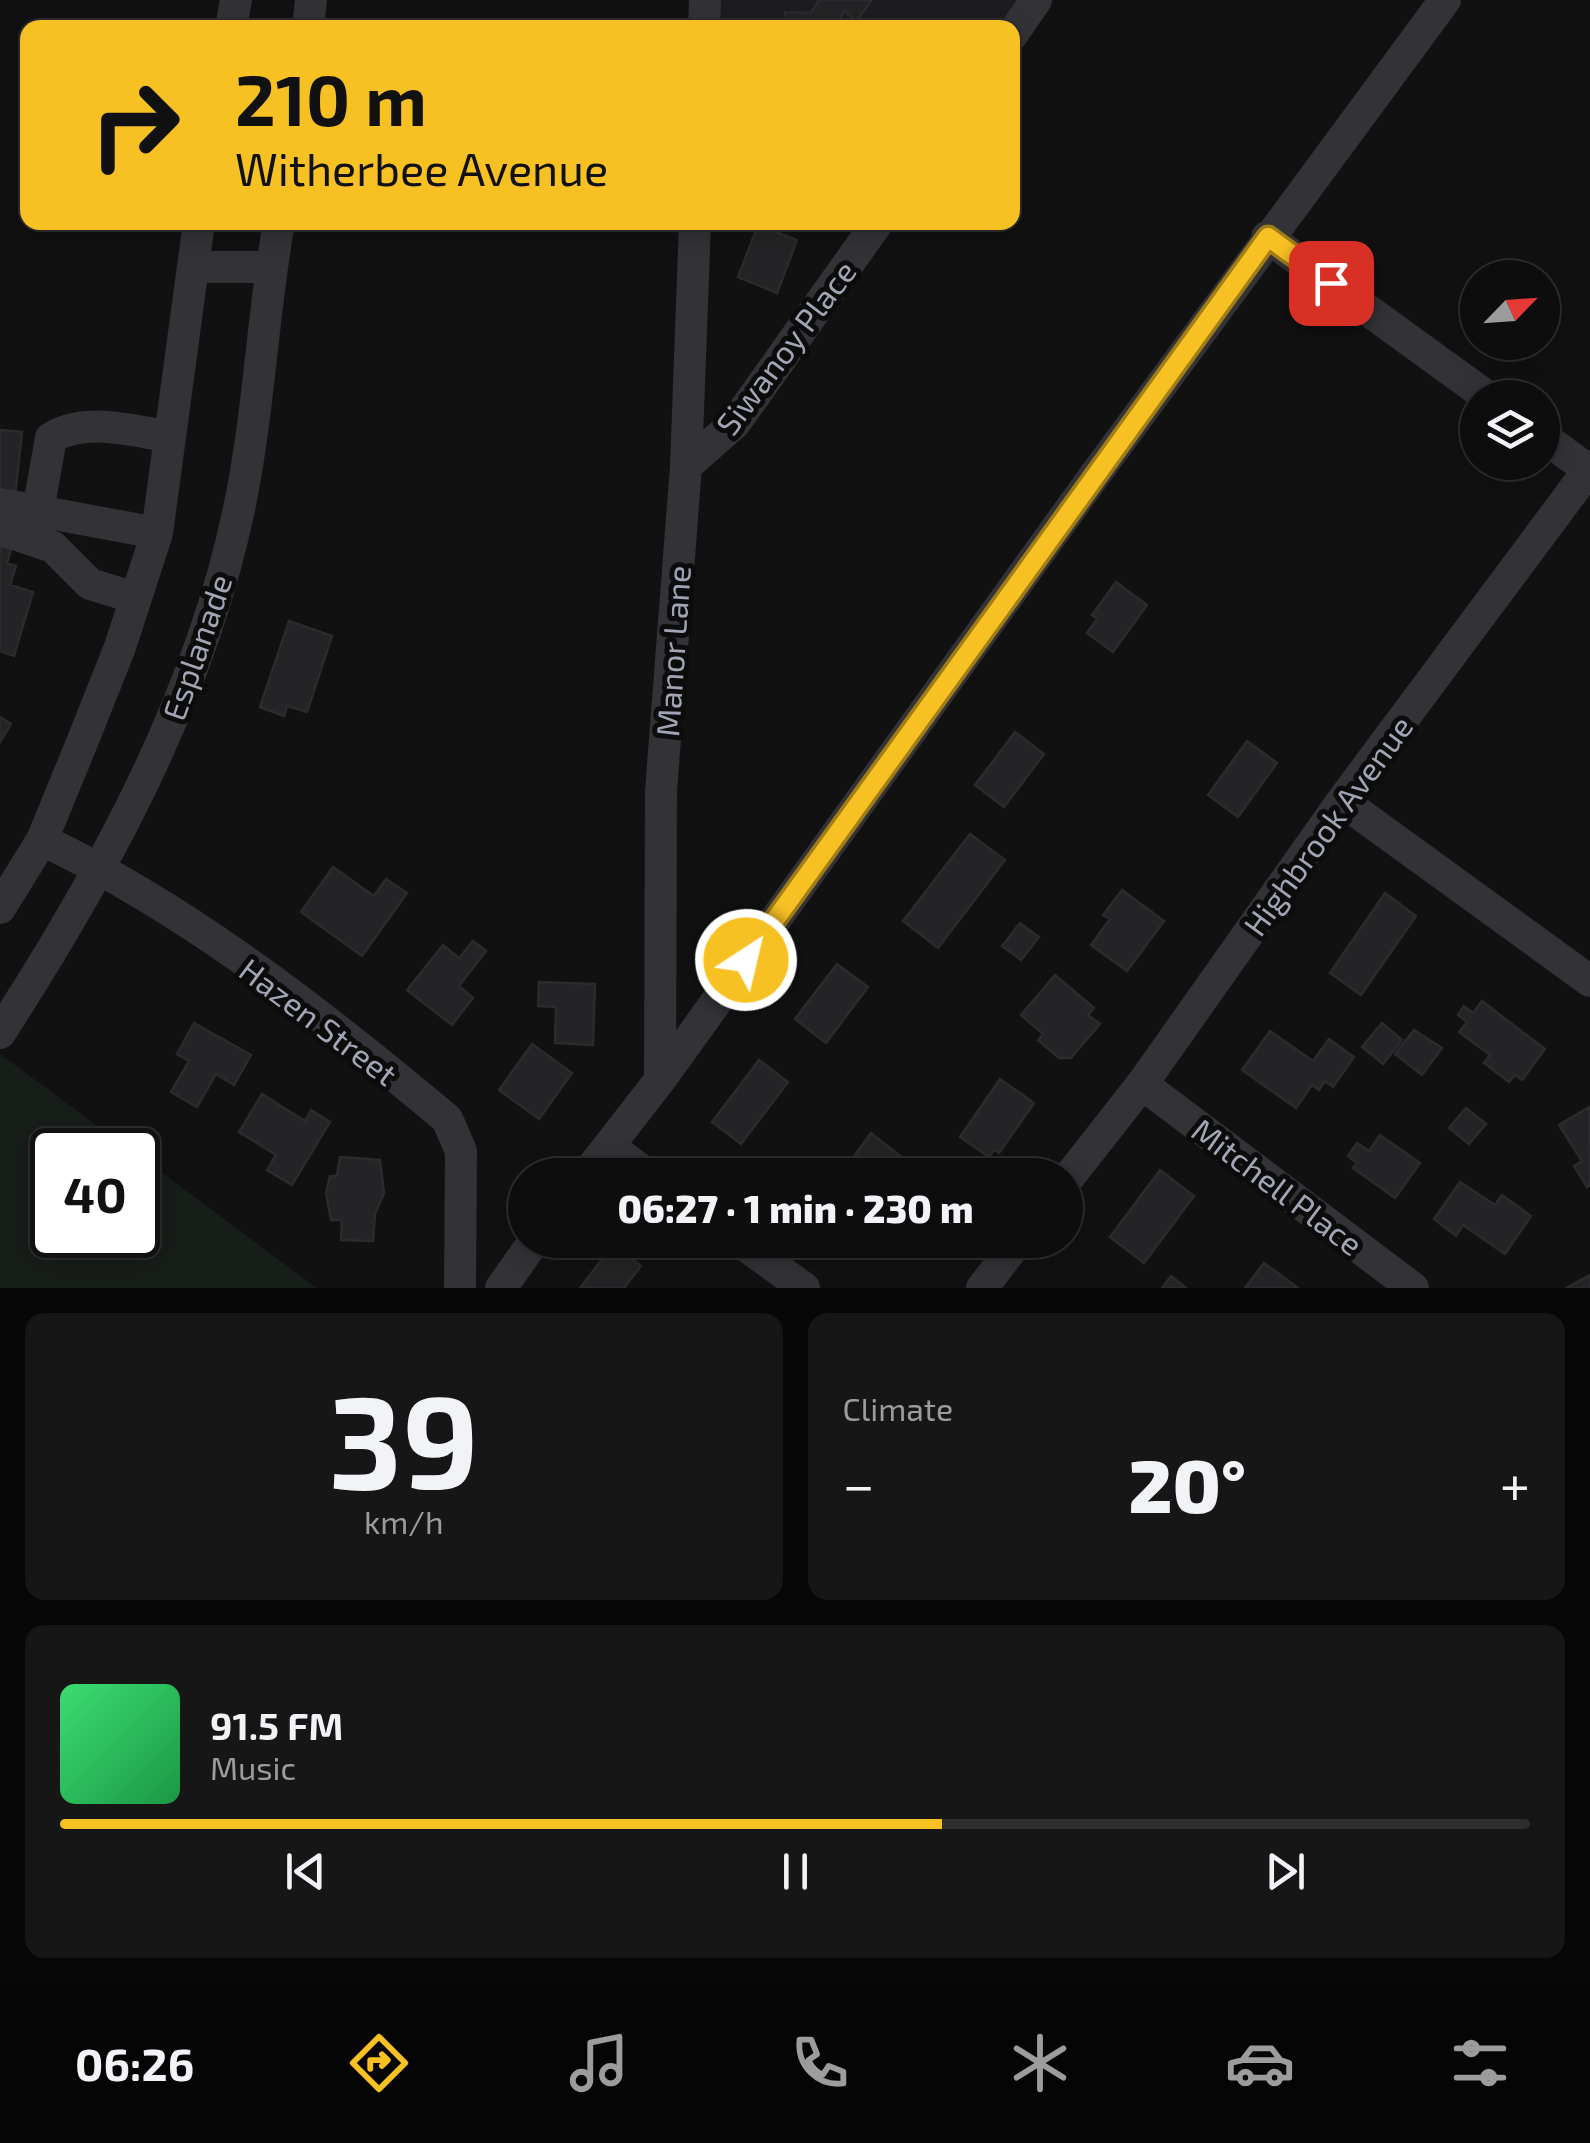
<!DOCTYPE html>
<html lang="en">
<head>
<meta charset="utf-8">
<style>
	:root { --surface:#0d0d0e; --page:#161617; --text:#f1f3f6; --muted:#9a9c9e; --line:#2d2d2e; --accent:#f7c124 }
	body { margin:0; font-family:"Exo 2",sans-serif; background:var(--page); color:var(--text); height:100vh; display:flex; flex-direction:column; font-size:38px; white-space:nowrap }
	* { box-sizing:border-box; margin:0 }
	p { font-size:32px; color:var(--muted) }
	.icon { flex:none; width:55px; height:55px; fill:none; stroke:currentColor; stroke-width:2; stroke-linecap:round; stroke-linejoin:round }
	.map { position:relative; height:1288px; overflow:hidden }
	.side { display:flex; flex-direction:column; gap:25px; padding:25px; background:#070708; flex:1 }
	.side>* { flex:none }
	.top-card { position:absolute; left:20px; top:20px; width:1000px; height:210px; border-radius:20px; box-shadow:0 5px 25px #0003,0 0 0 2px var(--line); background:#f7c124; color:#111; overflow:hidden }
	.needle { width:65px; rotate:65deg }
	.fabs { position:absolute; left:1460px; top:260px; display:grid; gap:20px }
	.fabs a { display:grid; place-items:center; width:100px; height:100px; border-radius:50%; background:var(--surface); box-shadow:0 5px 25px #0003,0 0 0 2px var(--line); font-size:50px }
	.speed { position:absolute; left:30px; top:1128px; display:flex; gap:20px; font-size:50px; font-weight:700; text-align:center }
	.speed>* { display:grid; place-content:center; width:130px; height:130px; border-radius:50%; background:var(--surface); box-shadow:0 5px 25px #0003,0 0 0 2px var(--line); line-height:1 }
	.speed .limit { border:5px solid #111; border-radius:15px; background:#fff; color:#111 }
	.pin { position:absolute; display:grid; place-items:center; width:85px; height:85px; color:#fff; margin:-42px; border-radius:20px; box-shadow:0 5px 15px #0006 }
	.me { position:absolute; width:110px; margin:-55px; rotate:35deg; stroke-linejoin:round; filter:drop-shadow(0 0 8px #0008) }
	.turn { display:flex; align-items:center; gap:35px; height:210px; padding:0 50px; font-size:45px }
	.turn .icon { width:130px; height:130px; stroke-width:2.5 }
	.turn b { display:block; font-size:70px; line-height:85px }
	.big { font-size:75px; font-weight:800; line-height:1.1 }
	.side .tile { flex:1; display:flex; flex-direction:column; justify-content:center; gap:15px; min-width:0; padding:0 35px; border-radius:20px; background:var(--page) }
	.side .dial { align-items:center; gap:0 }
	.dial b { font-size:130px; line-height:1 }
	.song { display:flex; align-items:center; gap:30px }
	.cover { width:120px; height:120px; border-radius:15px; background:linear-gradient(135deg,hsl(140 70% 55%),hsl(140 70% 35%)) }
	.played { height:10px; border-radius:5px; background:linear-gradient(90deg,var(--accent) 60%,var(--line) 60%) }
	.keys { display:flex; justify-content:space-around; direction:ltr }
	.heat { display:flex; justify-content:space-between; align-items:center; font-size:55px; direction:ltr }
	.side .tiles { flex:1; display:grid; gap:25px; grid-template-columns:1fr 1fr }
	.tile:last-child { grid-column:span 2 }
	.trip { position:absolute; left:508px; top:1158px; width:575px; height:100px; border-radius:50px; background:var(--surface); box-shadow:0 5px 25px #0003,0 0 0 2px var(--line); font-weight:800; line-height:100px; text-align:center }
	.dock { display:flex; height:160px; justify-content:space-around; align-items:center; background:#050506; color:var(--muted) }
	.dock .icon { width:70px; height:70px }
	.dock .selected { color:var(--accent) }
	.dock b { font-size:45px; color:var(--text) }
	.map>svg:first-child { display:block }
	.built { fill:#1d1d1f }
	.green { fill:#171d18 }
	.building { fill:#242426; stroke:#2b2b2e; stroke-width:2.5 }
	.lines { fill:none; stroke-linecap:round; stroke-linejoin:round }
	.minor { stroke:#323237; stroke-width:32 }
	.route-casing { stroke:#a17d17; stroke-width:25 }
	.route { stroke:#f7c124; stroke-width:18 }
	.labels { text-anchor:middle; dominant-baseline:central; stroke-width:10; stroke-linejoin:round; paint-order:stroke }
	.street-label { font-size:32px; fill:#a1a5b4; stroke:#0c0c0d }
</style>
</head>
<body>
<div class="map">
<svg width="1590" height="1288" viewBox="0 0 1590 1288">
	<rect width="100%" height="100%" fill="#111112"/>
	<path class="built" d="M716 0H1023L1004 27 714 28Z"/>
	<path class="green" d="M0 1054 130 1150H52V1235H138V1155L317 1288H0Z"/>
	<path class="building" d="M819 0H872L856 21 844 11 834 28H784L785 12 811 13Z
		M758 225 797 240 777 293 738 277Z
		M0 430 22 432 15 496 0 494Z
		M0 546 11 549 7 563 16 566 10 585 33 592 14 656 0 651Z
		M1116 582 1147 605 1113 652 1087 633 1097 619 1092 615Z
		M289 621 332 636 307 712 287 706 284 716 260 707Z
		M0 717 11 724 0 742Z
		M1015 732 1044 754 1004 807 975 785Z
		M1247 741 1277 763 1238 817 1208 795Z
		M970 834 1005 860 938 948 903 921Z
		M333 867 374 896 386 879 407 893 362 956 301 912Z
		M1122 890 1164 921 1127 971 1091 945 1110 919 1103 915Z
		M1385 893 1416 916 1361 995 1330 973Z
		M1020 923 1039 937 1021 960 1002 946Z
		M473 941 486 951 459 986 473 998 452 1025 407 990 443 945 459 958Z
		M837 964 868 987 826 1043 795 1019Z
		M1055 975 1094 1008 1088 1015 1100 1024 1071 1058H1059L1038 1040 1043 1034 1021 1015Z
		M539 982 595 984 593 1045 555 1043 556 1007 538 1006Z
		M1482 1001 1545 1049 1522 1080 1515 1075 1509 1082 1484 1063 1490 1055 1459 1032 1467 1022 1458 1015 1464 1006 1473 1013Z
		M194 1023 251 1055 234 1085 216 1074 197 1107 171 1092 189 1061 177 1054Z
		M1382 1023 1402 1040 1383 1064 1362 1047Z
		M1414 1030 1442 1048 1422 1075 1395 1054Z
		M1270 1031 1313 1061 1329 1039 1354 1057 1333 1087 1325 1081 1319 1090 1312 1085 1296 1108 1242 1070Z
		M532 1044 572 1073 539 1119 499 1090Z
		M759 1060 788 1082 741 1144 712 1122Z
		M1000 1079 1034 1103 999 1153 994 1150 989 1157 960 1137Z
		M262 1094 305 1121 311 1110 330 1122 292 1185 267 1170 276 1155 239 1132Z
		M1589 1107 1590 1185 1587 1187 1574 1166 1582 1161 1559 1125Z
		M1466 1108 1486 1124 1469 1144 1449 1128Z
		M871 1133 917 1169 912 1175H848L843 1171Z
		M1380 1135 1420 1163 1395 1198 1353 1168 1357 1163 1348 1156 1357 1143 1369 1151Z
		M340 1157 380 1160 384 1193 375 1214 373 1241 341 1240 342 1220H331L326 1193 330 1176H337Z
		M1160 1170 1194 1196 1144 1263 1110 1237Z
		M1460 1182 1495 1205 1502 1195 1531 1216 1505 1254 1463 1225 1456 1236 1434 1219Z
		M613 1245 641 1266 624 1288H580Z
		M1264 1263 1298 1288H1245Z
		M1590 1275V1288H1566Z
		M1171 1276 1186 1288H1162Z"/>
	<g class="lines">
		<path class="minor" d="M231 28 236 0
			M308 28 311 0
			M704 28 705 0
			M1012 35 1036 0
			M1267 237 1489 398
			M193 267H271
			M1542 436 1590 471
			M686 466 735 423 878 222
			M0 504 157 533
			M38 511 51 438C84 417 133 430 170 437
			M0 529 53 547 90 584 136 598
			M1342 801 1590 981
			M42 840C188 909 324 1016 447 1119L461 1151 460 1288
			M0 908 42 840 81 745 120 647 157 533 199 222
			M0 1033C104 872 199 699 239 509 259 414 262 318 279 222
			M660 1080 661 791 686 466 695 222
			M1142 1084 1413 1288
			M609 1146 648 1175
			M586 1175 660 1080 1092 479 1445 0
			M1065 1182 1142 1084 1342 801 1590 468
			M738 1240 804 1288
			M501 1288 535 1240
			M982 1288 1019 1240"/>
	</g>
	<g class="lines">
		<defs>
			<path id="route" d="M746 960 1268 237 1331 283"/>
		</defs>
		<use href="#route" class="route-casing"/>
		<use href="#route" class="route"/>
	</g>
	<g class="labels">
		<g class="street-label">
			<text transform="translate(785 347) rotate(-53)">Siwanoy Place</text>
			<text transform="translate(196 647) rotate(-71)">Esplanade</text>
			<text transform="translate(672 651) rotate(-86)">Manor Lane</text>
			<text transform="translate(1327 825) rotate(-54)">Highbrook Avenue</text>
			<text transform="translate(319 1021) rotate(37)">Hazen Street</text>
			<text transform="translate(1278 1186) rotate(37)">Mitchell Place</text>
		</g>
	</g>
</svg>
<div class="fabs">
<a><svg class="needle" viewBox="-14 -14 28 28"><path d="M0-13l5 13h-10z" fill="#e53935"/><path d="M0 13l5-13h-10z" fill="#9a9c9e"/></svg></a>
<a><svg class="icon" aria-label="layers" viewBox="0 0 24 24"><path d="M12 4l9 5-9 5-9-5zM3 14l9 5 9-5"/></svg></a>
</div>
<div class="speed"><div class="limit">40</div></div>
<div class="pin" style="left:1331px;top:283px;background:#d93025"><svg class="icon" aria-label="arrive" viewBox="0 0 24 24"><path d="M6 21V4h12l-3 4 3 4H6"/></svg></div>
<svg class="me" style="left:746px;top:960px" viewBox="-20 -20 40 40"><circle r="17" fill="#f7c124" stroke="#fff" stroke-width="3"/><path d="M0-11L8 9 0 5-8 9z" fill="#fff"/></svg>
<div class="trip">06:27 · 1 min · 230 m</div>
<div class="top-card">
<div class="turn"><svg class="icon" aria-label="right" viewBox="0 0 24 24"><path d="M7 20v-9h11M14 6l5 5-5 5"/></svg><div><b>210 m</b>Witherbee Avenue</div></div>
</div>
</div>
<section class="side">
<div class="tiles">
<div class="tile dial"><b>39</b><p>km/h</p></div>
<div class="tile"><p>Climate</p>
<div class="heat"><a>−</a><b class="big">20°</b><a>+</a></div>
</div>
<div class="tile">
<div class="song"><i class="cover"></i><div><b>91.5 FM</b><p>Music</p></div></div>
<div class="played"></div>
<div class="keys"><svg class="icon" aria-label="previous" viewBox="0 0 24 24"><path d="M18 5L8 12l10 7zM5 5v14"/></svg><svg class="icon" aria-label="pause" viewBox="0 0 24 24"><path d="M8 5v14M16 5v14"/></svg><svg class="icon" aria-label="next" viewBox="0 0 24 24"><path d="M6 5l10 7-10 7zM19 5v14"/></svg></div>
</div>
</div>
</section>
<nav class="dock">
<b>06:26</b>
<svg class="icon selected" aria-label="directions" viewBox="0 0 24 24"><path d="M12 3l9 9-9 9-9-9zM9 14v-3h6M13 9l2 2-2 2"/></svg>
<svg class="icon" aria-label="music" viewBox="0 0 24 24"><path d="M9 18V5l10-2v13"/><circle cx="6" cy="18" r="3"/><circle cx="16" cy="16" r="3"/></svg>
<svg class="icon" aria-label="phone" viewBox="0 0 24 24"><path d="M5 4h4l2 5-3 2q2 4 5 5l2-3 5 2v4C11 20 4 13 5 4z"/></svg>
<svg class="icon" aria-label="climate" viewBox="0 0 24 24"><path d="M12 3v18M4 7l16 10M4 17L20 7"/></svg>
<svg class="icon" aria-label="car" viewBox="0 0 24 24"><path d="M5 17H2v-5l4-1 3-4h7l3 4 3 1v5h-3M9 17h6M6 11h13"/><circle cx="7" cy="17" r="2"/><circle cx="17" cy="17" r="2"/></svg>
<svg class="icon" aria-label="filters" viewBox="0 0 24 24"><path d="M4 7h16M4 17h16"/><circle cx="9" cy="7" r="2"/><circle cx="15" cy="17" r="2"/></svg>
</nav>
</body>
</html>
